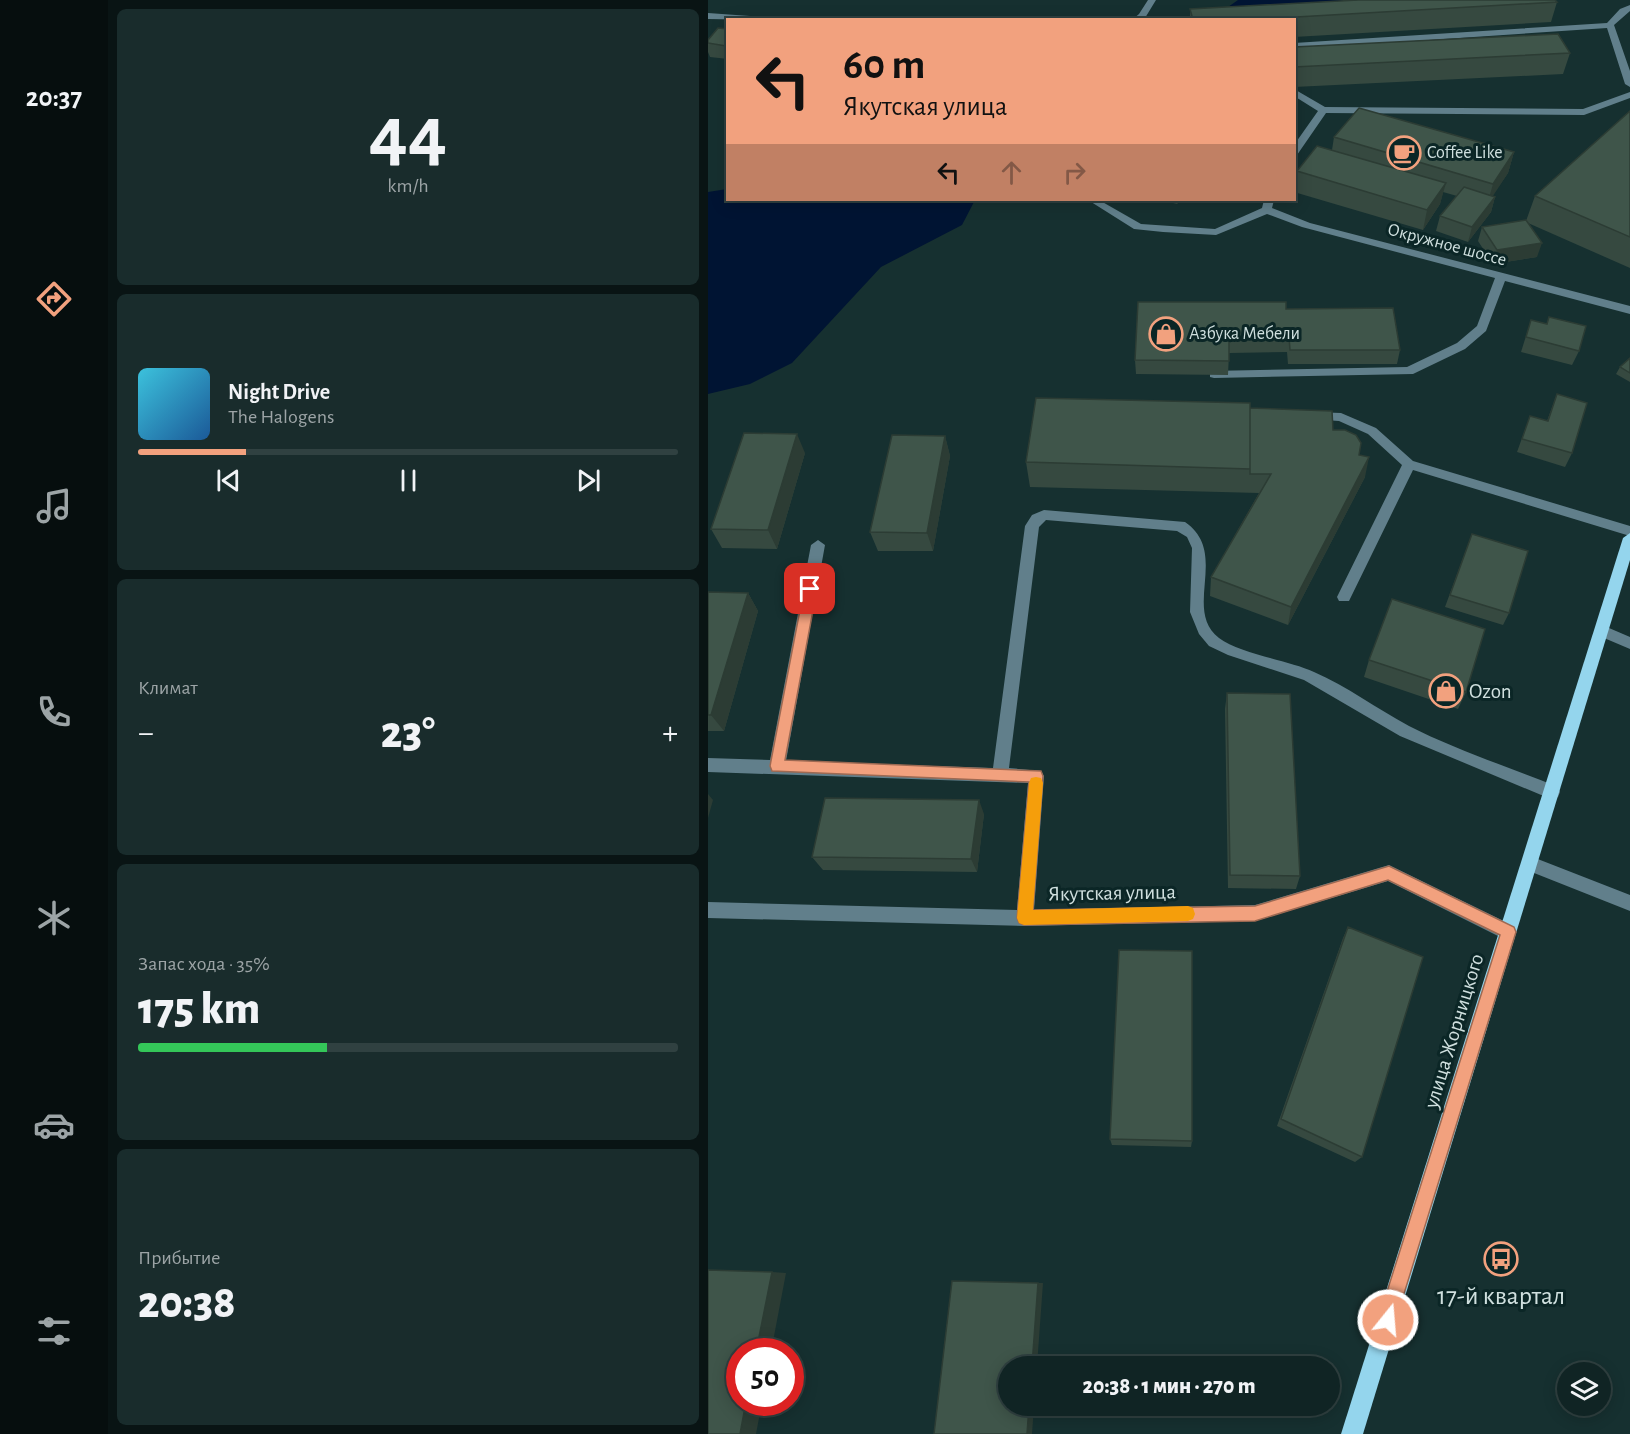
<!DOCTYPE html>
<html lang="ru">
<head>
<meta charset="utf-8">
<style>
	:root { --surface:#102424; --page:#192c2c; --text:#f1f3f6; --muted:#9ca4a6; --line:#304141; --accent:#f2a17e }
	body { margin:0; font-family:"Alegreya Sans",sans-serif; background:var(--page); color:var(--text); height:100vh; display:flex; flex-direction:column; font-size:22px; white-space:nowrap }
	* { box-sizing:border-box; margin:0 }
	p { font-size:20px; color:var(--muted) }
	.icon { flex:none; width:33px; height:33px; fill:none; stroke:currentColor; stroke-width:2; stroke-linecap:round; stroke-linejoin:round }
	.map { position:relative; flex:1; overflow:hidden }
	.sheet { display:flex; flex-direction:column; gap:9px; padding:9px; background:#091414; width:600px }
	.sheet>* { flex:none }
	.hud { position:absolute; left:18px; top:18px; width:570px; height:183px; border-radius:0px; box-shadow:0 3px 15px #0003,0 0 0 2px var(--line); background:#f2a17e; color:#111; overflow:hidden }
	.tools { position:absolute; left:849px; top:1362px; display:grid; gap:12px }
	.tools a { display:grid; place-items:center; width:54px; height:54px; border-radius:50%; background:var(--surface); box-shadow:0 3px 15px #0003,0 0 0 2px var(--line); font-size:30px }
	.speed { position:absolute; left:18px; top:1338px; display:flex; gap:12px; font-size:30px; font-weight:700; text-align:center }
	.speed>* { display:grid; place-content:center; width:78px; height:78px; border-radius:50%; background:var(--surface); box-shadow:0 3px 15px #0003,0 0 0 2px var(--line); line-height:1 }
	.speed .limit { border:9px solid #d22; background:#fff; color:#111 }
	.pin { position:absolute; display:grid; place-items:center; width:51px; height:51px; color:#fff; margin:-26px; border-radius:12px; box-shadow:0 3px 9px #0006 }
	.me { position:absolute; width:66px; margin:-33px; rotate:17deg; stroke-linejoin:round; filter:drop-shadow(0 0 4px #0008) }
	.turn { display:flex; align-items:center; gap:21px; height:126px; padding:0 18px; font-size:27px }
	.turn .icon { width:78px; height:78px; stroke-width:2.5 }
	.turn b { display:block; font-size:42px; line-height:51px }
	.lanes { display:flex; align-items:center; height:57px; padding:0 18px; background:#0003; justify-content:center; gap:30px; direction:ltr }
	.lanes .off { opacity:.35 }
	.big { font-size:45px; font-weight:800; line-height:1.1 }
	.sheet .card { flex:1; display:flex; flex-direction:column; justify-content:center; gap:9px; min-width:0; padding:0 21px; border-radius:9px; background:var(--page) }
	.sheet .dial { align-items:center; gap:0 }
	.dial b { font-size:78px; line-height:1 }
	.song { display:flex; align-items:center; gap:18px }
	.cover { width:72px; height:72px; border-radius:9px; background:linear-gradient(135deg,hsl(190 70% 55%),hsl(210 70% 35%)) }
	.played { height:6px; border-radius:3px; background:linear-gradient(90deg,var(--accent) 20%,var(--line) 20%) }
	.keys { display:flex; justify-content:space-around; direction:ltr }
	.heat { display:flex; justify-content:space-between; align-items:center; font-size:33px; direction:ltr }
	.charge { height:9px; border-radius:4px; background:linear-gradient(90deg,#34c759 35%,var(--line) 0) }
	.trip { position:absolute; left:290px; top:1356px; width:342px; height:60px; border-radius:30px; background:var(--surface); box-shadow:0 3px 15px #0003,0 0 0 2px var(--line); font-weight:800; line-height:60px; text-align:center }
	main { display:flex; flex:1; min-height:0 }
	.menu { display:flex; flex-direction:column; width:108px; justify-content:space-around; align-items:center; background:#060e0e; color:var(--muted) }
	.menu .icon { width:42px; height:42px }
	.menu .selected { color:var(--accent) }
	.menu b { font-size:27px; color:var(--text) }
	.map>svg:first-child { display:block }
	.water { fill:#001433 }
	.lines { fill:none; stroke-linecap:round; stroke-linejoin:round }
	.minor { fill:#617f8b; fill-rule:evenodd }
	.major { fill:#94d5ed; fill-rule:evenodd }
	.wall { fill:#364940 }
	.shaded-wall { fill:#2c3c34 }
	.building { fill:#3f554a; stroke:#2c3c34; stroke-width:1.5 }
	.route { fill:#f2a17e; stroke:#9d6952; stroke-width:1.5 }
	.slow { fill:#f59e0b }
	.labels { text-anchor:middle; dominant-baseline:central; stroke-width:6; stroke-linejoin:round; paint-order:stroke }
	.far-poi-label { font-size:18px; fill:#d0e0df; stroke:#0b2626; text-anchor:start }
	.far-street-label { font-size:18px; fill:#d0e0df; stroke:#0b2626 }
	.poi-label { font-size:21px; fill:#d0e0df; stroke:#0b2626; text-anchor:start }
	.street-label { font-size:21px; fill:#d0e0df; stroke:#0b2626 }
	.near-poi-label { font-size:26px; fill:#d0e0df; stroke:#0b2626 }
</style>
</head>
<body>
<main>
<nav class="menu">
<b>20:37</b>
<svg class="icon selected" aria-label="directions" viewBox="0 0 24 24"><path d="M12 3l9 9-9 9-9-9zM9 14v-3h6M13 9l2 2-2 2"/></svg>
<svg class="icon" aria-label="music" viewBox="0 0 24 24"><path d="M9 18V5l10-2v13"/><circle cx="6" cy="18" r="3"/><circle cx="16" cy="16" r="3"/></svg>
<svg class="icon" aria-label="phone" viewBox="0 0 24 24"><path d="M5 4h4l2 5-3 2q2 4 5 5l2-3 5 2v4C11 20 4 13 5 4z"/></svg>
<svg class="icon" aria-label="climate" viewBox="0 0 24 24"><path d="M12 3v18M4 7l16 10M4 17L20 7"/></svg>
<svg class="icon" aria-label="car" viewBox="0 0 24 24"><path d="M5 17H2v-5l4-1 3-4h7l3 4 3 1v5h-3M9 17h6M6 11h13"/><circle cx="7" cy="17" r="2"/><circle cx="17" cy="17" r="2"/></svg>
<svg class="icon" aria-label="filters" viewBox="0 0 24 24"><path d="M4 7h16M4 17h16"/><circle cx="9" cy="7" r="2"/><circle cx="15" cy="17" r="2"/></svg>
</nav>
<section class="sheet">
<div class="card dial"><b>44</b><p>km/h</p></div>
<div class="card">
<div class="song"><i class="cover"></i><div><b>Night Drive</b><p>The Halogens</p></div></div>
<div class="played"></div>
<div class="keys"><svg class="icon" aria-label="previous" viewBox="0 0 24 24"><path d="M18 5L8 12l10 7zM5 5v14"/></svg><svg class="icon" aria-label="pause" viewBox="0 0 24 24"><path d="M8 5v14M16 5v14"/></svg><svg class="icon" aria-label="next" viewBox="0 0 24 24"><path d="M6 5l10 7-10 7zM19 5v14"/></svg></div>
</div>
<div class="card"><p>Климат</p>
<div class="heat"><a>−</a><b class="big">23°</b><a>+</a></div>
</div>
<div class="card"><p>Запас хода · 35%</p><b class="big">175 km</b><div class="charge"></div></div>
<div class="card"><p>Прибытие</p><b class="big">20:38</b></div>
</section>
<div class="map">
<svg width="922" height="1434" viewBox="0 0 922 1434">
	<rect width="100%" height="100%" fill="#163030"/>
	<path class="water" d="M530 0H709L513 12Z
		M19 189 20 200H267L254 225 173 267 84 363 42 384 0 394V192Z"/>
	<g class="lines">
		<path class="minor" d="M440 0H448L437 18 424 20 431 14Z
			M922 5V11L906 25 922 71V87L917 84 899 28 586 49V43L899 23 912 9Z
			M0 13 57 17 61 20 0 19Z
			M586 89 617 107 875 109 922 92V98L876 115 618 113 589 155 586 156V145L610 111 586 96Z
			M380 200H391L433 224 507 229 554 208 556 200H566L564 208 602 223 922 306V314L797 281 778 331 757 349 705 374 506 378 502 377V371L699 367 749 343 769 326 787 278 594 227 559 214 508 235 455 232 426 229Z
			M606 412 633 413 668 428 705 461 922 526V536L705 470 641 601H631L629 597 694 465 660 434 631 421 602 419V413Z
			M336 510 477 522C522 553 474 609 511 638 532 654 580 660 606 672 639 686 669 709 701 726 748 750 801 767 850 787L852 792 850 797 844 799 838 797 692 736 596 680 520 655 501 646 491 634 482 612 484 548 479 537 469 531 338 520 331 527 301 768 333 771 336 776 326 910 547 905 681 865 806 926 808 932 806 938 800 940 794 938 680 881 547 921 317 926 0 918V902L309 910 320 783 0 772V758L62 760 103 545 110 540 117 545 78 761 285 768 317 526 324 515Z
			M894 625 922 637V649L889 635 887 631 889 627Z
			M822 856 922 895V911L816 869 814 864 816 859Z"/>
		<path class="major" d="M922 533V560L655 1434H633L915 538Z"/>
	</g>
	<path class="wall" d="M849 2 843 22 586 37V20H482V9Z
		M20 29V59L2 57 0 52V40Z
		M586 47 862 53 855 74 586 87Z
		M922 111V268L820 223 829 257 785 264 770 241 774 227 818 221 827 196Z
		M626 137 806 152 800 173 784 196 787 197 783 212 760 242 728 231 732 216 749 196 735 192 732 204 715 230 586 192 589 171 624 150Z
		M453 200H473L469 204Z
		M578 309 692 350 689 364H580L579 352 521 353 520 375 428 374 427 360Z
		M841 317 871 351 864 365 813 352 823 320 839 324Z
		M922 358V382L908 374 912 367Z
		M849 394 864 453 857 467 809 452 822 416 839 421Z
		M542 408 625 430 651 455 657 477 580 625 502 596 503 577 551 493 322 487 318 462Z
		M237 436 242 456 225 551H170L162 532Z
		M97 453 69 549 14 548 3 529Z
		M759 547 801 613 795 625 737 607Z
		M0 592 40 593 50 611 16 731H0Z
		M661 660 758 692 750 709 656 677Z
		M519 693 592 876 588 889 520 888 517 709Z
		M276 814 269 872 115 870 104 857Z
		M640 927 654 1157 647 1162 569 1126 635 938Z
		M402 1139 484 1141 483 1147 404 1145Z"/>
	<path class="shaded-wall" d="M806 152 800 173 779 205 785 184Z
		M738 183 732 204 715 230 719 210Z
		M787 197 783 212 760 242 764 227Z
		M834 243 829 257 785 264 789 250Z
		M89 434 97 453 69 549 60 530Z
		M237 436 242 456 225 551 219 533Z
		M661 457 657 477 580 625 583 607Z
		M40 593 50 611 16 731 3 715Z
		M0 794 5 800 0 818Z
		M271 800 276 814 269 872 263 859Z
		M64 1272 78 1273 63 1352H48Z
		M330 1283H335L329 1366H324Z
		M38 1402H54L48 1434H32Z
		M321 1406H326L324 1434H319Z"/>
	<path class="building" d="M650 0H847L849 2 536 20H485L482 9Z
		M10 28 20 29V44L18 46 0 43V40Z
		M850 34 862 53 586 67V47Z
		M651 108 806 152 785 184 626 137Z
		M922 111V237L827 196Z
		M609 146 738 183 719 210 589 171Z
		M756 187 787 197 764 227 732 216Z
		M818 220 834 243 789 250 774 227Z
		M430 302H578V309L685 308 692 350H582L581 337 521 339V361L427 360Z
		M841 317 878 326 871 351 818 337 823 320 839 324Z
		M922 358V373L912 367Z
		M849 394 879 403 864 453 814 439 822 416 840 421Z
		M328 398 542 403V469L318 462Z
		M542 408 624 411 625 430H637L648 435 653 443 651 455 661 457 583 607 503 577 563 474H542Z
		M36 433 89 434 60 530 3 529Z
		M184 435 237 436 219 533 162 532Z
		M764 534 820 551 801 613 742 595Z
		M0 592 40 593 3 715H0Z
		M684 599 777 629 758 692 661 660Z
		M519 693 582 694 592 876 522 875Z
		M117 798 271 800 263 859 104 857Z
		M640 927 715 957 654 1157 573 1119Z
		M411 950 484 951V1141L402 1139Z
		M0 1270 64 1272 48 1352H32V1402H38L32 1434H0Z
		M244 1281 330 1283 324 1366H300V1406H321L319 1434H226Z"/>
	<path class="route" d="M102 584 109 589 77 760 333 771 335 776 325 910 547 906 681 866 806 927 808 932 686 1326 680 1329 673 1326 670 1320 792 935 680 880 547 921 316 925 311 923 309 918 321 782 64 771 62 766 96 589Z"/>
	<path class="slow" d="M328 777 333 778 335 783 325 910 480 906 485 908 487 914 485 919 480 921 316 925 311 923 309 918 321 783 323 778Z"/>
	<defs>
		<symbol id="cafe-ring" viewBox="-11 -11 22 22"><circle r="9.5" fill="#0b2626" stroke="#f2a17e" stroke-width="1.5"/><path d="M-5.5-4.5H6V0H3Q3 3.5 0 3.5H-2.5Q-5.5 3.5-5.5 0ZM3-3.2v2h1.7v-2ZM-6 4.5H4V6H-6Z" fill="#f2a17e"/></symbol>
		<symbol id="shop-ring" viewBox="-11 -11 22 22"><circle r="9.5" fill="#0b2626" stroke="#f2a17e" stroke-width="1.5"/><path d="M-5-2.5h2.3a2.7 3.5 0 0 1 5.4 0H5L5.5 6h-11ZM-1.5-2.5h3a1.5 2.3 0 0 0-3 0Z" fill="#f2a17e"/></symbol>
		<symbol id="bus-ring" viewBox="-11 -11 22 22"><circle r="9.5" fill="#0b2626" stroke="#f2a17e" stroke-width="1.5"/><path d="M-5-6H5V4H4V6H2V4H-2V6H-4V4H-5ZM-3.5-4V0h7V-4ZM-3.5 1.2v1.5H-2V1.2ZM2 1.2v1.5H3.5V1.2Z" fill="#f2a17e"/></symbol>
	</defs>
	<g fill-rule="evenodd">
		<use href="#cafe-ring" x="677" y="134" width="38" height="38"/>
		<use href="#shop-ring" x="439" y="315" width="38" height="38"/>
		<use href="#shop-ring" x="719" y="672" width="38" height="38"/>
		<use href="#bus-ring" x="774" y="1240" width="38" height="38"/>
	</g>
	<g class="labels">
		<g class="far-poi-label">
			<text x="719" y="153">Coffee Like</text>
			<text x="481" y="334">Азбука Мебели</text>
		</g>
		<g class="far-street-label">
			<text transform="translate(739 245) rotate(15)">Окружное шоссе</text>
		</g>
		<g class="poi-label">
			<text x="761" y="691">Ozon</text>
		</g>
		<g class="street-label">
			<text transform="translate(404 893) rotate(-1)">Якутская улица</text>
			<text transform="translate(746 1031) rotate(-73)">улица Жорницкого</text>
		</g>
		<g class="near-poi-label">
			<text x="793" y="1296">17-й квартал</text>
		</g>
	</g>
</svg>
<div class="tools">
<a><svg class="icon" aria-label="layers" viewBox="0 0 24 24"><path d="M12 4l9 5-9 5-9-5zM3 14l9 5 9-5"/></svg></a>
</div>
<div class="speed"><div class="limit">50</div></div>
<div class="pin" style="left:102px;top:589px;background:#d93025"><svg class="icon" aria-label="arrive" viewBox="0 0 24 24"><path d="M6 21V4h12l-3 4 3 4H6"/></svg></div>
<svg class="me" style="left:680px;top:1320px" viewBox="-20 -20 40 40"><circle r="17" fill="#f2a17e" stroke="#fff" stroke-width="3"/><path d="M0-11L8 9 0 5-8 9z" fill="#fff"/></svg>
<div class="trip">20:38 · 1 мин · 270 m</div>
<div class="hud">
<div class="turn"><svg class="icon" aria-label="left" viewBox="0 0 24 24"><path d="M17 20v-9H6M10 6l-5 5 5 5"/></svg><div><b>60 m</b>Якутская улица</div></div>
<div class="lanes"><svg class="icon" aria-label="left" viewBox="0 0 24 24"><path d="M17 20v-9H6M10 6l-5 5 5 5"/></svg><svg class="icon off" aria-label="ahead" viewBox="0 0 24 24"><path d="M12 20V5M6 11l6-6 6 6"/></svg><svg class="icon off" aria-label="right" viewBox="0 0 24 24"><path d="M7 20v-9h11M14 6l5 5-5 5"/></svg></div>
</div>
</div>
</main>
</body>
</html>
